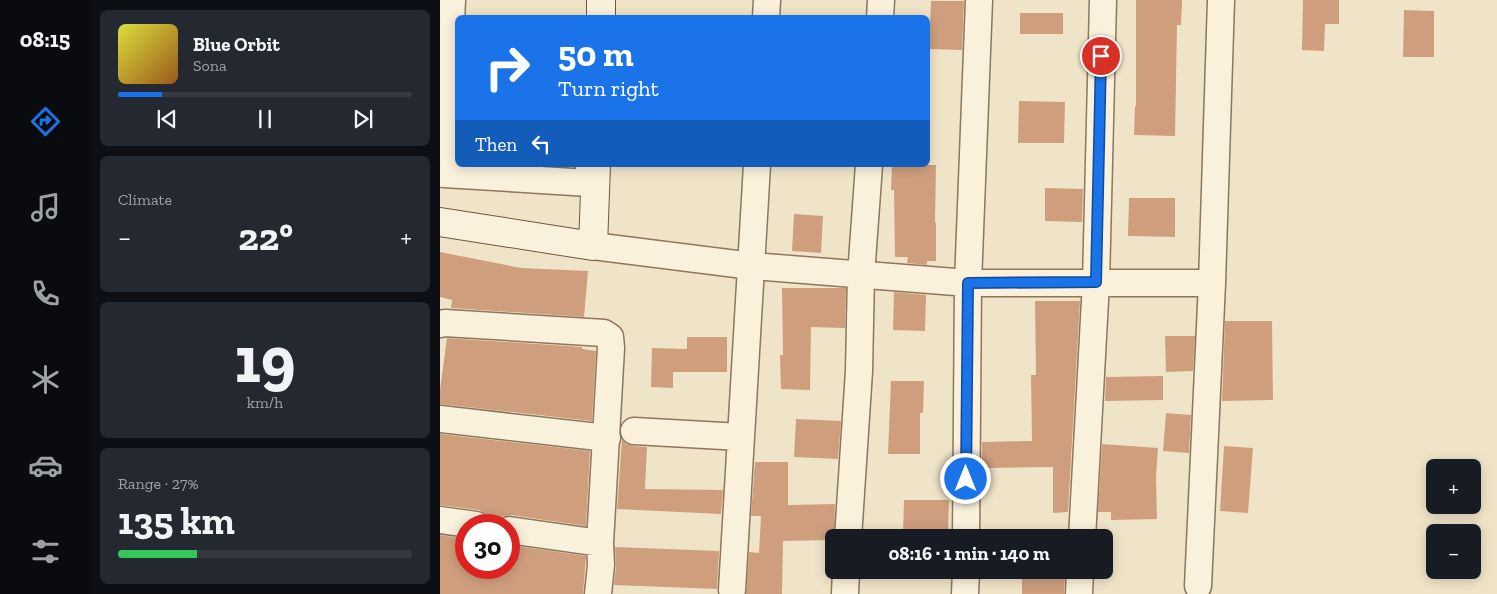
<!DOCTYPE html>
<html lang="en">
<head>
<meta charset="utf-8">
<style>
	:root { --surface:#171b24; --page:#242831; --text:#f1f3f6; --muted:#9ea1a6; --line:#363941; --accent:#1a73e8 }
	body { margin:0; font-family:"Zilla Slab",serif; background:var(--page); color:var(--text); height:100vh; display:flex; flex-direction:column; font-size:19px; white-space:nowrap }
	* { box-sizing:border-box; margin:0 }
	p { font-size:16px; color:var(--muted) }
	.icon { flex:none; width:28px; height:28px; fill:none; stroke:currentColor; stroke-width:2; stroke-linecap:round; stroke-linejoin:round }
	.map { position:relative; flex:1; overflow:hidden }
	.panel { display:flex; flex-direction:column; gap:10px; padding:10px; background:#0d0f14; width:350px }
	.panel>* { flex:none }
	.top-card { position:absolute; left:15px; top:15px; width:475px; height:152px; border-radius:8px; box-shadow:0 2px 12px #0003; background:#1a73e8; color:#fff; overflow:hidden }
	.buttons { position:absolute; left:986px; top:459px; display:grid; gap:10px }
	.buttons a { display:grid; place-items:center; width:55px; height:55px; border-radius:8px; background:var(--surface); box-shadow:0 2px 12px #0003; font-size:25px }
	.speed { position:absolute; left:15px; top:514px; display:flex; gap:10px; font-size:25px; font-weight:700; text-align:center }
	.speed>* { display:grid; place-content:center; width:65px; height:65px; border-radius:50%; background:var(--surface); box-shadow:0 2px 12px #0003; line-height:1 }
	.speed .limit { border:8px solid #d22; background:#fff; color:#111 }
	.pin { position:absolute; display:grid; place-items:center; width:42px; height:42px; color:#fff; margin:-21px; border:2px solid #fff; border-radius:50%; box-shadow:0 1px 5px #0007 }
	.me { position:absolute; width:55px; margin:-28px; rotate:0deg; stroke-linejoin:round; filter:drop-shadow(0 0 4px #0008) }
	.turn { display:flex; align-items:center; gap:18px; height:105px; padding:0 20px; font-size:22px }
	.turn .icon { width:65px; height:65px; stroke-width:2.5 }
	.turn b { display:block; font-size:35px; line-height:42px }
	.then { display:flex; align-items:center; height:48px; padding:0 20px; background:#0003; gap:10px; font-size:19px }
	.big { font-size:38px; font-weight:700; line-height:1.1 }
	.panel .widget { flex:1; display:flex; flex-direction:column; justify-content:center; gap:8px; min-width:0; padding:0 18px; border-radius:8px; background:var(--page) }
	.panel .dial { align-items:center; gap:0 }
	.dial b { font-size:65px; line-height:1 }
	.song { display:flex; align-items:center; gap:15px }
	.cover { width:60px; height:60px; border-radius:8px; background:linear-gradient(135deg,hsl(60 70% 55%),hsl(30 70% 35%)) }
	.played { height:5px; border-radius:2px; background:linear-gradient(90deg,var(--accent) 15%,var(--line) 15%) }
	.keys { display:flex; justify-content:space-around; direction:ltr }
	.heat { display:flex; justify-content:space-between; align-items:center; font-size:28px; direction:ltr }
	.charge { height:8px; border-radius:4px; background:linear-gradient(90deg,#34c759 27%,var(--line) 0) }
	.trip { position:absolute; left:385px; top:529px; width:288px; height:50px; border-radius:8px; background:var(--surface); box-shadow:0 2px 12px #0003; font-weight:700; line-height:50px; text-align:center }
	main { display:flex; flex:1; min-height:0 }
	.dock { display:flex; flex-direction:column; width:90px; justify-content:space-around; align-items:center; background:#090b0e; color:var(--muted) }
	.dock .icon { width:35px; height:35px }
	.dock .active { color:var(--accent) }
	.dock b { font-size:22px; color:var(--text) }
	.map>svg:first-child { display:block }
	.building { fill:#cf9f7d }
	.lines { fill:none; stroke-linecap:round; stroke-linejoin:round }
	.street-casing { stroke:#8d765c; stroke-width:29 }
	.secondary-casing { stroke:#6f573f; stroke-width:30 }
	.street { stroke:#faf1dc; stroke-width:26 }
	.secondary { stroke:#faf1dc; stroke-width:28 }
	.route-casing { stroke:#114b97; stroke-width:12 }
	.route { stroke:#1a73e8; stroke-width:9 }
</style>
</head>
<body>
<main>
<nav class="dock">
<b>08:15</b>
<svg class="icon active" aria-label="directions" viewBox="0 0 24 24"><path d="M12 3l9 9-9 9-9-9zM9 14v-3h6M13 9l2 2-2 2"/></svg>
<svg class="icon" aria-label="music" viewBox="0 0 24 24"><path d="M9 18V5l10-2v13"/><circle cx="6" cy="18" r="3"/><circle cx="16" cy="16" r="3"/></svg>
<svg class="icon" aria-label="phone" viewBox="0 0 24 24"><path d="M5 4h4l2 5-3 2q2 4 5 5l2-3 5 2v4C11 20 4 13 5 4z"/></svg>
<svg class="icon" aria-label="climate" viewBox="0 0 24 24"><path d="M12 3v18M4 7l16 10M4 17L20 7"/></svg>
<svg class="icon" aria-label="car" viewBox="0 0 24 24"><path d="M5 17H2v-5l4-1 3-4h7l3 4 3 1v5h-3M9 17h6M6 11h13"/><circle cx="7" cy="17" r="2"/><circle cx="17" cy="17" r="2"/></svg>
<svg class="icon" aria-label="filters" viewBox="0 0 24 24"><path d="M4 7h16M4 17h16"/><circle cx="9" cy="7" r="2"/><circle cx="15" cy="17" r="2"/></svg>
</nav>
<section class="panel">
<div class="widget">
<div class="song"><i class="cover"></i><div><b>Blue Orbit</b><p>Sona</p></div></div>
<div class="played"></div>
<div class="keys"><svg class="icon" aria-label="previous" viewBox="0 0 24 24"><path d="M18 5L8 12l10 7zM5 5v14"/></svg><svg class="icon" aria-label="pause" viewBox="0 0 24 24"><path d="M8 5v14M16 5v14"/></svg><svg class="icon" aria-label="next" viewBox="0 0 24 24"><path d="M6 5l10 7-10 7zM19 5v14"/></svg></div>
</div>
<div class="widget"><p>Climate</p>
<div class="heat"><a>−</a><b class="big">22°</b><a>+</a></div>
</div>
<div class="widget dial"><b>19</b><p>km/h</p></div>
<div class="widget"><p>Range · 27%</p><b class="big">135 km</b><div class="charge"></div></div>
</section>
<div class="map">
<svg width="1057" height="594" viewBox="0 0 1057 594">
	<rect width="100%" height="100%" fill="#f0e4c8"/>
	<path class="building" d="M696 0H742L741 25H737L735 136 694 135 695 106H696Z
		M863 0H899V24H885L884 51 862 50Z
		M491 1H524L522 50 489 49Z
		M964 10 994 11V57H963Z
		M580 13H623V34H580Z
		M579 101 625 102 624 143H578Z
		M452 165H496L495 223 496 222V261H487V265L467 263 468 257H455L454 190H451Z
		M605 188 643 189 642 222 605 221Z
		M689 198H735V237L688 236Z
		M354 214 383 216 381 253 352 251Z
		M0 252 81 268 148 271 144 317 11 308 12 300 0 297Z
		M342 288H406L405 328 371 327 370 390 341 389 340 355H343Z
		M454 292 486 295 485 331 453 330Z
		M595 301H640L628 512 613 513V467L542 468V442L592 441 591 375H596Z
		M785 321H832L833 400 782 401Z
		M725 336H755L753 371 726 372Z
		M247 337H287V372H233V388L211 387 212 348 247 349Z
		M7 338 142 347V349L156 351 152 421 0 404V390Z
		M723 376V400L665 401 666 377Z
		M451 381H484L483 413H480V454H448Z
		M726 413 751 415 749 453 723 451Z
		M356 419 401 421 398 459 354 457Z
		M0 434 150 451 146 526 71 515 63 516 56 523 50 522 46 514 39 510 0 505Z
		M182 439 186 444 193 446 207 447 205 489 283 490 281 514 177 509Z
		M662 444 718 448 716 476 717 519 671 520V512H658Z
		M784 446 813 448 808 513 780 511Z
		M315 462H348V505L395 504 394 540 343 541 342 594H306L309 552 319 553 321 516H311Z
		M464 500H509L508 533H463Z
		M0 535 26 539V568H69V545L146 556 143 594H0Z
		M175 547 279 551 277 589 174 585 176 567Z
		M582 570H625L624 594H582Z"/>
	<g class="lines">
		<defs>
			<path id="street" d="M12 0 4 174 149 183V165
				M326 18 327 0
				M440 18 441 0
				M153 246 312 266 528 283H772
				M0 324 5 323 164 333 170 337 171 348 160 543 161 565 158 594
				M0 419 167 438
				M194 431 301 437
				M0 520 36 525
				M69 530 160 543
				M408 538 419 371 421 275 429 165
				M526 538 528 283 539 0
				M642 538 656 282 663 0
				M758 586 772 283 781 0
				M292 590 317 165
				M405 594 406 570
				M525 594 526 570
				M639 594 640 570"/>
			<path id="secondary" d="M161 18V0
				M0 222 153 246 156 165"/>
		</defs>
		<use href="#street" class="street-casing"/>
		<use href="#secondary" class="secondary-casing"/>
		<use href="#street" class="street"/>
		<use href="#secondary" class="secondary"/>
	</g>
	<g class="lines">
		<defs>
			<path id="route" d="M526 479 528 283 656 282 661 56"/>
		</defs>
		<use href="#route" class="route-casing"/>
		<use href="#route" class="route"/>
	</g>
</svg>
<div class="buttons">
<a>+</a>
<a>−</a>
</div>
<div class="speed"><div class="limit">30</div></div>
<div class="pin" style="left:661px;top:56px;background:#d93025"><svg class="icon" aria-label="arrive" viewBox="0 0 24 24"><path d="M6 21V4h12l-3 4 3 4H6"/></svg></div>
<svg class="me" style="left:526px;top:479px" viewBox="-20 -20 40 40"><circle r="17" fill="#1a73e8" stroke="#fff" stroke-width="3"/><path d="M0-11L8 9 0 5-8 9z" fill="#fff"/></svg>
<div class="trip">08:16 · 1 min · 140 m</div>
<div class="top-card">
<div class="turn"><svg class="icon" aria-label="right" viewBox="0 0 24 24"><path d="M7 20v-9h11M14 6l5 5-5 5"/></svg><div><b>50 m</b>Turn right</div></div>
<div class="then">Then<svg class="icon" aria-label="left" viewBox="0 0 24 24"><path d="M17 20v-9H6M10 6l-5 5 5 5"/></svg></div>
</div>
</div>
</main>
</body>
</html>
